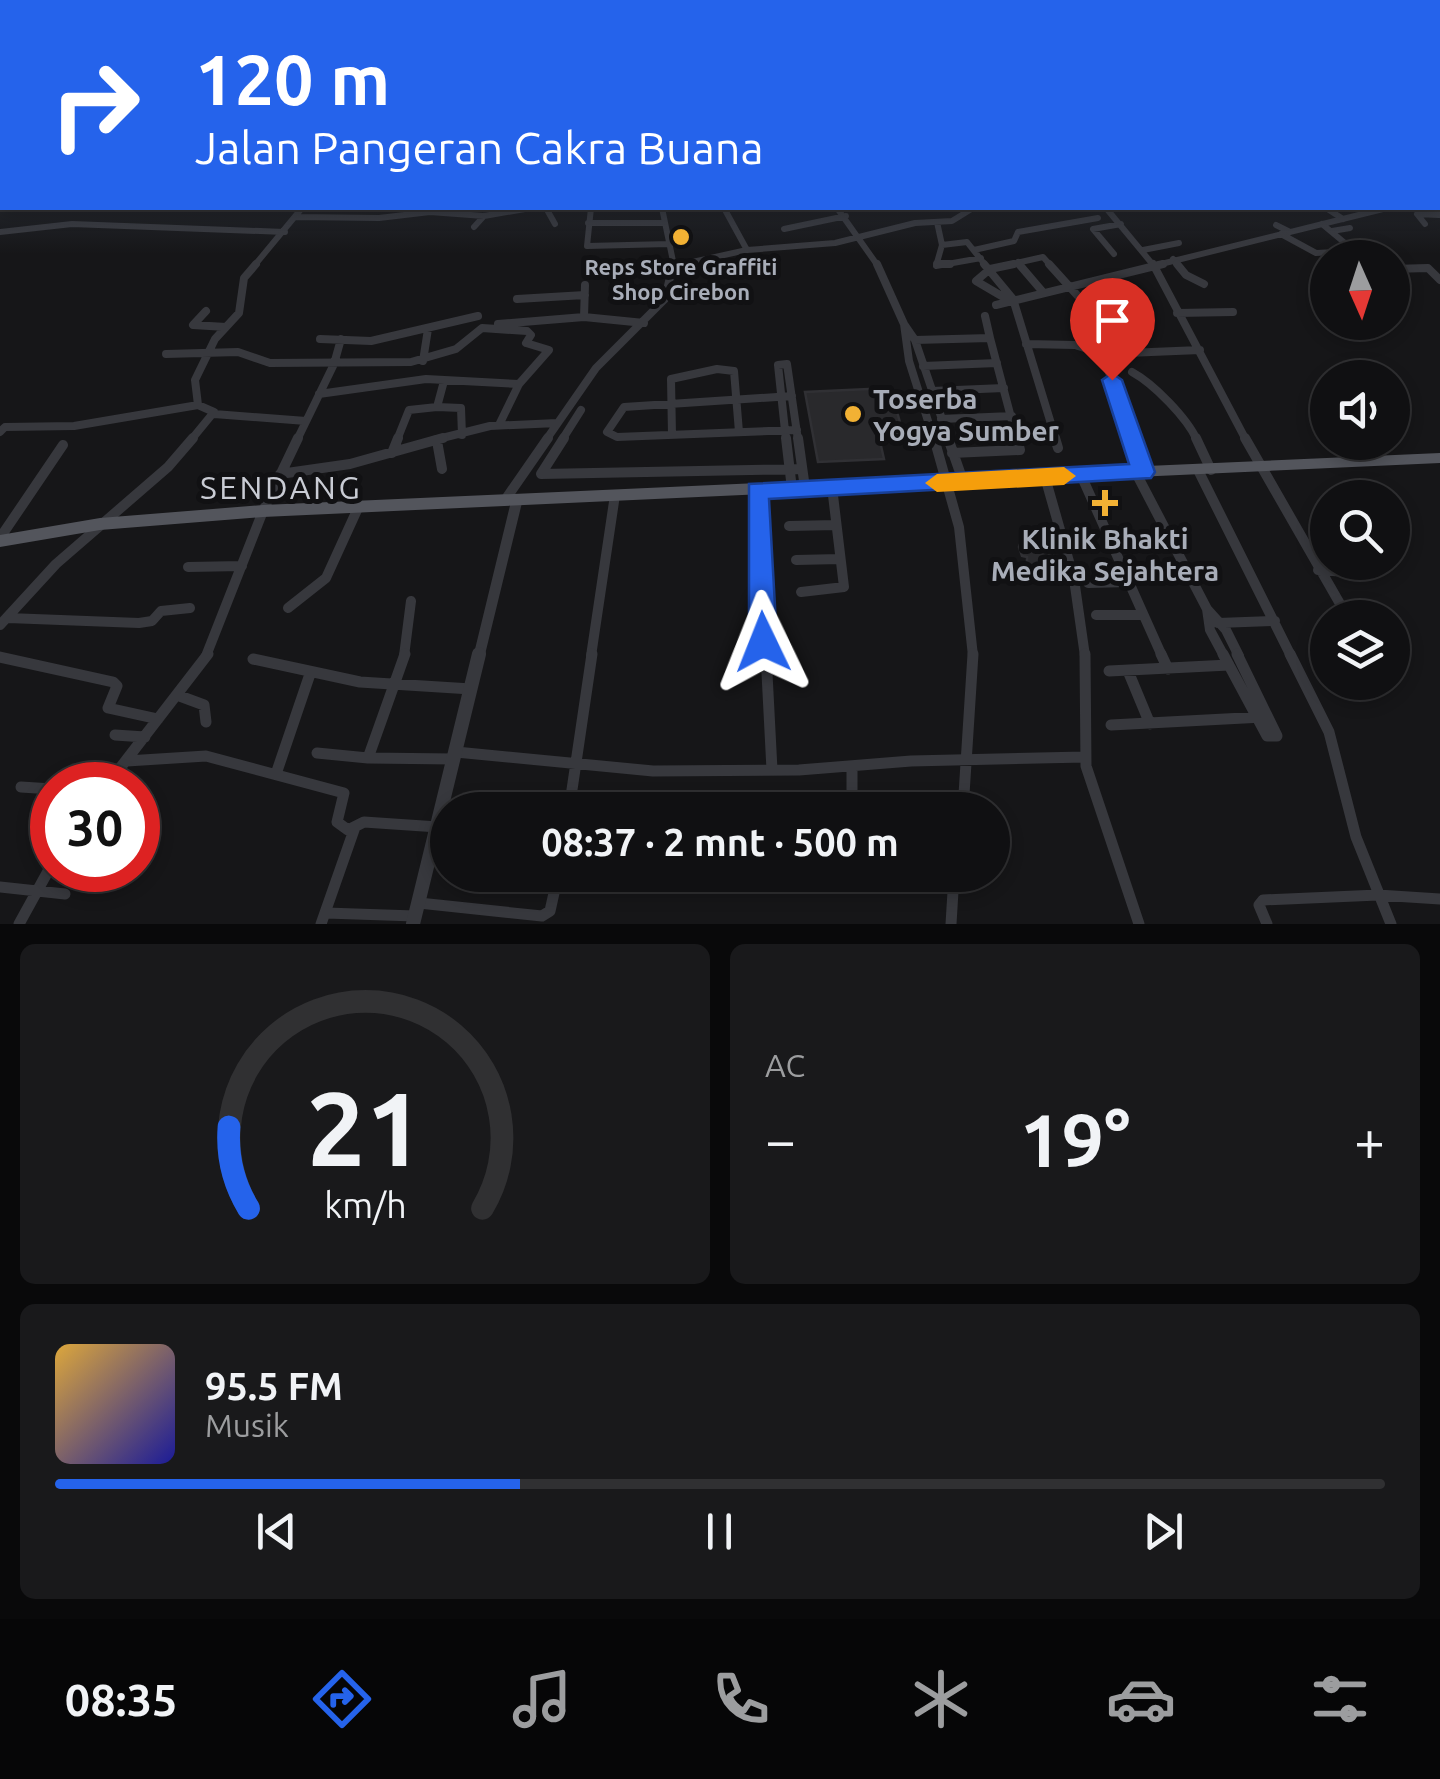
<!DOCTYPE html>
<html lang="id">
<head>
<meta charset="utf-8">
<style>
	:root { --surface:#101012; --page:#19191b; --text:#f1f3f6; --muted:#9c9d9f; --line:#303032; --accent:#2563eb }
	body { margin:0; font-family:Ubuntu,sans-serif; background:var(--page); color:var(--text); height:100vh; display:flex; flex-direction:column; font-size:38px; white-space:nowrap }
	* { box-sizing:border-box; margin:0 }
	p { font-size:32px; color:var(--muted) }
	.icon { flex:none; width:55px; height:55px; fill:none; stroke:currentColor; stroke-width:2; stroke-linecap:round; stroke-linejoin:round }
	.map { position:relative; height:924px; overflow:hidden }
	.details { display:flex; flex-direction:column; gap:20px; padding:20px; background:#09090a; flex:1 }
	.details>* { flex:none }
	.guide { position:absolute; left:0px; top:0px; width:1440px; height:210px; box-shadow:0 5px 15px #0003,0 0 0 2px var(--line); background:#2563eb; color:#fff; overflow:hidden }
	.needle { width:65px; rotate:177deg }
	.buttons { position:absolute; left:1310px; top:240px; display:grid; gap:20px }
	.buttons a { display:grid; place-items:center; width:100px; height:100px; border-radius:50%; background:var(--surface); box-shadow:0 5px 15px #0003,0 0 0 2px var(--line); font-size:50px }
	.speed { position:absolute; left:30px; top:762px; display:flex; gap:20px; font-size:50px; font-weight:700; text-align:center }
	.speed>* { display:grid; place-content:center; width:130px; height:130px; border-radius:50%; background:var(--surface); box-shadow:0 5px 15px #0003,0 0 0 2px var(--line); line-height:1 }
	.speed .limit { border:15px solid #d22; background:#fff; color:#111 }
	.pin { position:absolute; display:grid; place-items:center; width:85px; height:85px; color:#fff; margin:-102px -42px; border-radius:50% 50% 50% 0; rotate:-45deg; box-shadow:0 0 10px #0007 }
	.pin .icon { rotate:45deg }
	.me { position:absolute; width:110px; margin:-55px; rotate:358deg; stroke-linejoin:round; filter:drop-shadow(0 0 8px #0008) }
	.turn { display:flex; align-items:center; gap:35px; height:210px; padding:0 30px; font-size:45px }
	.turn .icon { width:130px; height:130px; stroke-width:2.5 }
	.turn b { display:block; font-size:70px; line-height:85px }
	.big { font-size:75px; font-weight:600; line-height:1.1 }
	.details .widget { flex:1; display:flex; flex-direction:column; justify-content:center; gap:15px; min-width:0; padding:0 35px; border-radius:15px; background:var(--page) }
	.details .dial { align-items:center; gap:0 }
	.dial svg { height:260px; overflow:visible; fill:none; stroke:var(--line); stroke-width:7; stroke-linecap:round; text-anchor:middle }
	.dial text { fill:var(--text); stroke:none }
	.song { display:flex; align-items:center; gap:30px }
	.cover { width:120px; height:120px; border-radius:15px; background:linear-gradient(135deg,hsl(40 70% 55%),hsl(240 70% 35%)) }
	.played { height:10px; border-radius:5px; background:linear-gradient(90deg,var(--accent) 35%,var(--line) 35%) }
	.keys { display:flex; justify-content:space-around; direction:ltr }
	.heat { display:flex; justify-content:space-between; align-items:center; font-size:55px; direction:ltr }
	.details .tiles { flex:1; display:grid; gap:20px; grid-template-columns:1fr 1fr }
	.widget:last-child { grid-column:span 2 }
	.trip { position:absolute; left:430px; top:792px; width:580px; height:100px; border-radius:50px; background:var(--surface); box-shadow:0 5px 15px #0003,0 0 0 2px var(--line); font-weight:600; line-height:100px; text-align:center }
	.tabs { display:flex; height:160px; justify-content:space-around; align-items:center; background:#060607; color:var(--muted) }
	.tabs .icon { width:70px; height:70px }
	.tabs .active { color:var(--accent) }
	.tabs b { font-size:45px; color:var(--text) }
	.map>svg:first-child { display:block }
	.building { fill:#29292c; stroke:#303034; stroke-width:2.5 }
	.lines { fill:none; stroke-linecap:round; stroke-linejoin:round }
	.minor-far3 { stroke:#37383d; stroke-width:6 }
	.minor-far2 { stroke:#37383d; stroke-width:8 }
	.minor-far1 { stroke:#37383d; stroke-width:10 }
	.minor { stroke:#37383d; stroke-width:11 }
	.tertiary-far1 { stroke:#37383d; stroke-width:11 }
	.tertiary { stroke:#37383d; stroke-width:14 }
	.primary { fill:#53555c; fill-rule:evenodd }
	.route { fill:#2563eb; stroke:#184099; stroke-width:2.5 }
	.slow { fill:#f59e0b }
	.poi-dot { fill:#f2b134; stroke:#111113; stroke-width:4 }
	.labels { text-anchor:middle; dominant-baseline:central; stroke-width:10; stroke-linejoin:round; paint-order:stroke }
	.far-poi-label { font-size:22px; font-weight:bold; fill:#a8adb8; stroke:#111113 }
	.poi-label { font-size:28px; font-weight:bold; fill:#a8adb8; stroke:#111113; text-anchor:start }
	.quarter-label { font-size:32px; letter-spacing:2.5px; fill:#c9ccd4; stroke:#111113 }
</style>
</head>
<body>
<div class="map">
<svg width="1440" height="924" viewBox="0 0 1440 924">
	<rect width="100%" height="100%" fill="#161618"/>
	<path class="building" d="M890 388 904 436 879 437 884 459 818 462 805 392Z
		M1039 527 1048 529 1053 545V557L1045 561V571L1027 567V557L1022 556 1019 547 1024 532 1039 535Z"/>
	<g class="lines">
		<path class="minor-far3" d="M546 208 555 224
			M591 208 587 246 669 244
			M662 208 674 266
			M724 208 747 250
			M837 208 878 266
			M1106 208 1154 266
			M1326 208 1343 219
			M295 217 379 218 430 212 484 216 531 208
			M937 222 942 245 936 266 981 258
			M588 223H665
			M1322 224 1363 258
			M1425 224 1417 214 1439 215
			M1276 225 1290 232
			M474 227 484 216
			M784 229 846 216
			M1332 231 1350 228
			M0 232 72 224 285 232
			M1281 234 1316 253 1355 251
			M942 245 967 242 986 266
			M974 250 1014 241 1018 232 1098 218
			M1143 250 1179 243
			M1114 254 1093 229 1121 224
			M1173 259 1179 266
			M1018 262 1021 266
			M254 266 302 208
			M674 266 747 250 835 243 915 223 952 221 973 208
			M1003 266 1043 257 1051 266
			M1153 266 1387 208"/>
		<path class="minor-far2" d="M877 264 904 324
			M937 264H950
			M984 264 1013 299 1056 440
			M1019 264 1042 291
			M1049 264 1086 305 1132 440
			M1153 264 1246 440
			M1177 264 1186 275 1204 284
			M674 266 685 264
			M1392 269 1428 268 1440 280
			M585 285 584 317 644 323
			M517 299 585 295
			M1010 301 976 281 990 269 1014 264
			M996 305 1163 264
			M206 311 193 325 226 327
			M1177 313 1233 312
			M985 316 990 338
			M498 324 584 317
			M320 339 371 341 478 316
			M915 340 990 338 1017 440
			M1026 344 1075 345 1103 354 1200 350
			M166 354 238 352 270 363 411 362 456 349 482 328 527 331 531 335 526 343 549 350 519 384 499 425
			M423 361 428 329
			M923 366 997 363
			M1132 372C1154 384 1187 418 1197 440
			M444 381 437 407 461 408 462 435
			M932 391 1004 388
			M319 394 426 379 519 384
			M792 396 624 407 607 432 617 437 797 430
			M198 405 195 380 215 339 239 313 244 278 256 264
			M214 414 306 421
			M941 419 1012 416
			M0 432 5 427 74 426 198 405 214 412 191 440
			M672 435 671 379 717 369 734 371 739 432
			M297 440 334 364 341 339
			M397 440 409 410 437 407
			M434 440 490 426 557 423
			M546 440 596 368 665 299 673 264
			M562 440 581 410
			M786 440 778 365 787 364 798 440
			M934 440 909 361 904 324 915 340 949 440"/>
		<path class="minor-far1" d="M564 438 541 474 802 469
			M786 438 792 489
			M798 438 805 488
			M934 438 959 527 973 656
			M948 438 963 481
			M1055 438 1058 448
			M1131 438 1143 472
			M1196 438 1211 470
			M1245 438 1347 616
			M437 441 442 469
			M392 453 398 438
			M952 453 1020 450 1017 438
			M1198 470 1291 656
			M1136 473 1207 609
			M280 474 350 464 443 438
			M1081 475 1162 656
			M1045 477 1074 579 1085 656
			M757 490 766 656
			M505 500 548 438
			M789 526 836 525
			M0 538 63 445
			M796 560 840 559
			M188 567 242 566
			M1318 570 1347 572
			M1088 583 1129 582
			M801 592 844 587 832 487
			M288 608 326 578 358 508
			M1207 609 1226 630 1239 656
			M1207 609 1210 630 1224 656
			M1096 615H1143
			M8 618 139 623 152 621 161 611 190 608
			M1218 623 1275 621
			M0 625 56 564 168 467 193 438
			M206 656 263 511 298 438
			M404 656 411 601
			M591 656 615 495"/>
		<path class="minor" d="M766 654 772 770
			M1085 654 1086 766 1139 924
			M1161 654 1168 669
			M1223 654 1267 736H1277L1237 654
			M1290 654 1329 732 1356 837 1391 924
			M0 657 113 682 117 686 108 708 158 719
			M253 659 360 682 471 689
			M1109 671 1229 665
			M1128 671 1150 724
			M177 695 204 705 206 722
			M1111 725 1263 717
			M115 735 145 737
			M456 752 653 771 799 770 911 761 1084 757
			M317 753 368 758 405 654
			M368 758 454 759
			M127 761 206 756 344 793 337 822 348 830 364 822 438 827
			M852 767V810
			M276 774 310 674
			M107 785 208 654
			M21 787 52 789
			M569 810 592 654
			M963 810 973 654
			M0 887 65 894
			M419 903 542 916 550 911 558 875
			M326 913 415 916
			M19 924 52 864
			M321 924 354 830
			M951 924 954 875
			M1267 924 1259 905 1263 900 1378 895 1440 899"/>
		<path class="tertiary-far1" d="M479 656 517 500"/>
		<path class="tertiary" d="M413 924 479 654"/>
		<path class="primary" d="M1440 453V463L263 517 100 530 0 547V535L100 518 263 505Z"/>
	</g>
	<linearGradient id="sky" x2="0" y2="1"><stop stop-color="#0c0c0d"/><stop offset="0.49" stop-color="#363c48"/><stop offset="1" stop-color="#363c48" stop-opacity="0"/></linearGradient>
	<rect width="1440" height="254" fill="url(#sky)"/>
	<path class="route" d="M1112 373 1122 380 1155 472 1151 478 769 499 777 642 773 651 763 655 753 651 749 642V484L1129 464 1102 380Z"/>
	<path class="slow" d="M1064 467 1076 476 1064 485 937 492 925 483 937 474Z"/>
	<g class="poi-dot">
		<circle cx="681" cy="237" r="10"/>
		<circle cx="853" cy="414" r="10"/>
		<path d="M1100 488h10v10h10v10h-10v10h-10v-10h-10v-10h10z"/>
	</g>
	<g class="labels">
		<g class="far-poi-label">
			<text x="681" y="266">Reps Store Graffiti<tspan x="681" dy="25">Shop Cirebon</tspan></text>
		</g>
		<g class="poi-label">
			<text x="873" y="398">Toserba<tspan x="873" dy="32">Yogya Sumber</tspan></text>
			<text x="1105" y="538" text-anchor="middle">Klinik Bhakti<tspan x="1105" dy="32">Medika Sejahtera</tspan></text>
		</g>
		<g class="quarter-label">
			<text x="281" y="487">SENDANG</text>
		</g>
	</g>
</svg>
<div class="buttons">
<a><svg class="needle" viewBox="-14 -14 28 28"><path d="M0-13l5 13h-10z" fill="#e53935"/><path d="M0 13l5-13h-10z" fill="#9c9d9f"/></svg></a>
<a><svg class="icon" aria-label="sound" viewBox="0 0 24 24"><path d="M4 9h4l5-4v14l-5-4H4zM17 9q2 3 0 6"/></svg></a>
<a><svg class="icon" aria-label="search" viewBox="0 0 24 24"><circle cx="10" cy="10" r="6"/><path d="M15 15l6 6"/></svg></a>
<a><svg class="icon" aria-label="layers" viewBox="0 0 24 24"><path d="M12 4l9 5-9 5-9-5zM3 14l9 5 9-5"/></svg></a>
</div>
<div class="speed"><div class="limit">30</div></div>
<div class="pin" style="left:1112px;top:380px;background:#d93025"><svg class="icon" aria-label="arrive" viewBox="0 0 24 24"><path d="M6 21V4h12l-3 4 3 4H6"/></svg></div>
<svg class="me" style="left:763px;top:642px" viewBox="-20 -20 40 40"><path d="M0-17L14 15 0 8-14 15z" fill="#2563eb" stroke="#fff" stroke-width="4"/></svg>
<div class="trip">08:37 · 2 mnt · 500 m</div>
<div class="guide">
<div class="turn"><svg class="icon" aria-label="right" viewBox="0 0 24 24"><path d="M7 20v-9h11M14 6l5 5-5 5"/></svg><div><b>120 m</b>Jalan Pangeran Cakra Buana</div></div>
</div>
</div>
<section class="details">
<div class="tiles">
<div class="widget dial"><svg viewBox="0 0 100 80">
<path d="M14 69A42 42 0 1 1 86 69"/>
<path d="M14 69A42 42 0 0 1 8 44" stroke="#2563eb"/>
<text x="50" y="56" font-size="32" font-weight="700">21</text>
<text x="50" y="72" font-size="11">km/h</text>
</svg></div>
<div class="widget"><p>AC</p>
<div class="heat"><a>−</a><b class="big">19°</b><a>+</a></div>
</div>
<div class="widget">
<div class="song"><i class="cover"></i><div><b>95.5 FM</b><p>Musik</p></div></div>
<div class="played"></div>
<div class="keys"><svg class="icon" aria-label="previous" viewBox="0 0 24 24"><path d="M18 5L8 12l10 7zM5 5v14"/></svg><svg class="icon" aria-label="pause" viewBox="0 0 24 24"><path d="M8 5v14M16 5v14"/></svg><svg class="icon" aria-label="next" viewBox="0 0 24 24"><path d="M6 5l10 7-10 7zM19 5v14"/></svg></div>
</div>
</div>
</section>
<nav class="tabs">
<b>08:35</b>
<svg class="icon active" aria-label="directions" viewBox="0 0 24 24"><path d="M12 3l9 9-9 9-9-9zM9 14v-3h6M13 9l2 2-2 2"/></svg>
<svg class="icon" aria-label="music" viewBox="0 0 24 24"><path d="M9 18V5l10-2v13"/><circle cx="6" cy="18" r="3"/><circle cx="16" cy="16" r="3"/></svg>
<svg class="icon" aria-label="phone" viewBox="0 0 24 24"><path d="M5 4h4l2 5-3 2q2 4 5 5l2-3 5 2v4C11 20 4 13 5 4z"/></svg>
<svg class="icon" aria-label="climate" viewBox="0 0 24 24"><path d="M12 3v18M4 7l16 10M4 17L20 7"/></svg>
<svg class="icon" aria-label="car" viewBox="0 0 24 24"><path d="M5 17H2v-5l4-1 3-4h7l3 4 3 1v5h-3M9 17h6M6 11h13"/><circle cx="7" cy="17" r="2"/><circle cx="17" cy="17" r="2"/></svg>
<svg class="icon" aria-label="filters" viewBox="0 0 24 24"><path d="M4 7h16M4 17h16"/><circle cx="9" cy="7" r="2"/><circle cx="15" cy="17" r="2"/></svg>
</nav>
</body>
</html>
